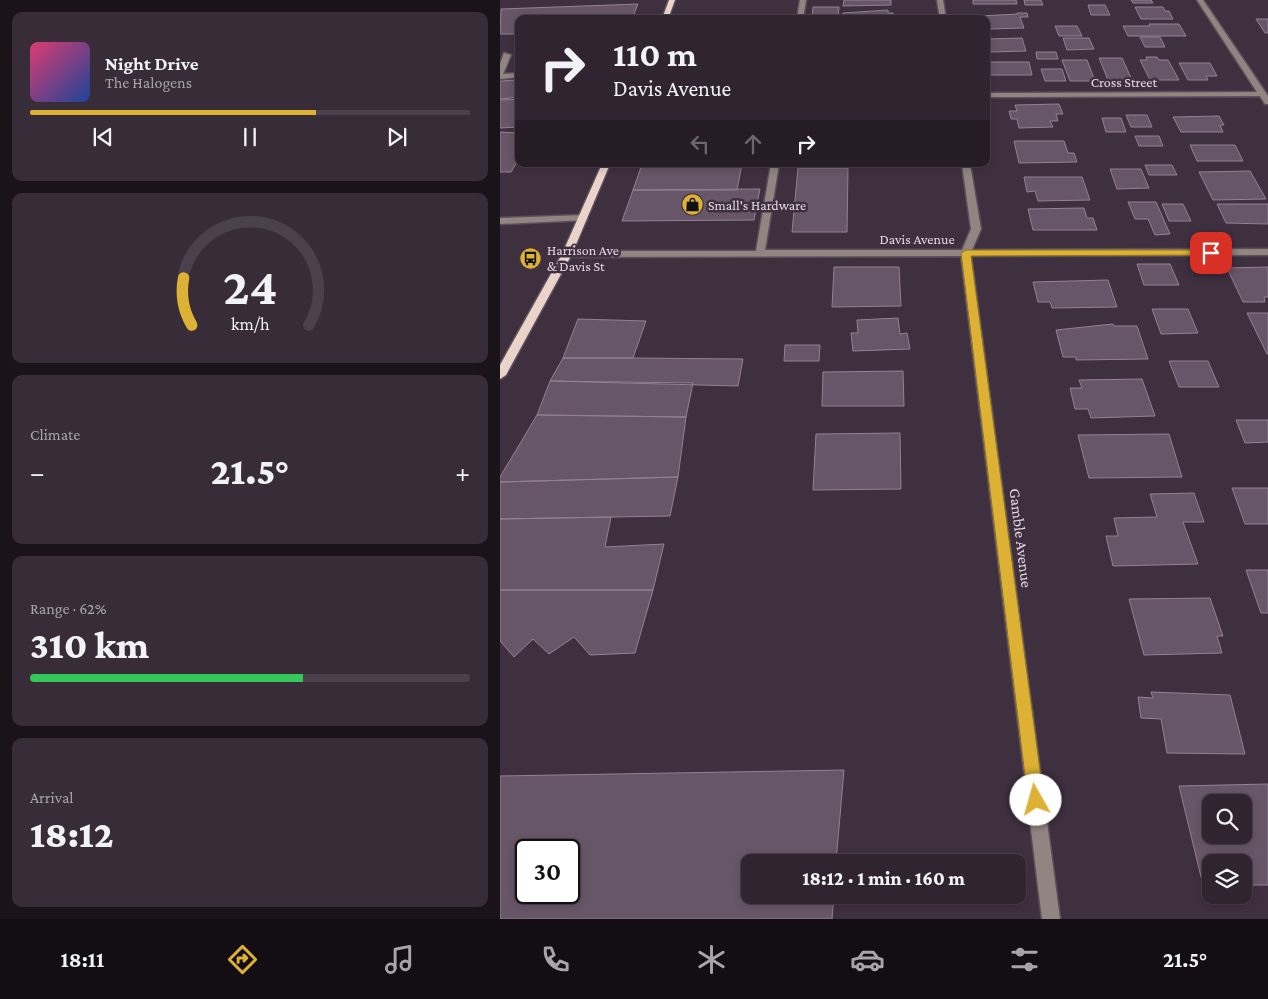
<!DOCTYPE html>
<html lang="en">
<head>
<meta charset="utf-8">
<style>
	:root { --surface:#2f2430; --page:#372c38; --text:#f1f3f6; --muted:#a7a4ab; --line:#4a414c; --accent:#ddb133 }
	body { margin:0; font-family:"Crimson Pro",serif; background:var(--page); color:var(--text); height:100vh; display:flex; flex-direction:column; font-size:19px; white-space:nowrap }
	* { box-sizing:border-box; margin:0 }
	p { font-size:16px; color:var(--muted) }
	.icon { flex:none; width:28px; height:28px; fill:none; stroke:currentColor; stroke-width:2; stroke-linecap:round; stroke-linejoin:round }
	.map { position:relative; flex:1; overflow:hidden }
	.sheet { display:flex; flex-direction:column; gap:12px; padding:12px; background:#1a141a; width:500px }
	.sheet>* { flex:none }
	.hud { position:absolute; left:15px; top:15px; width:475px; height:152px; border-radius:10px; box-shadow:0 2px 8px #0003,0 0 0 1px var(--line); background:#2f2430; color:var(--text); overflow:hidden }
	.tools { position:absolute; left:702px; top:794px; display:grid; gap:10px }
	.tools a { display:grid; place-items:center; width:50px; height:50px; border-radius:10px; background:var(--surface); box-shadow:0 2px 8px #0003,0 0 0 1px var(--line); font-size:25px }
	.speed { position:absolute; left:15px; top:839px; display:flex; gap:10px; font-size:25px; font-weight:700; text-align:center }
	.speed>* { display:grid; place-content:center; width:65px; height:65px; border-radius:50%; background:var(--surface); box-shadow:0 2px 8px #0003,0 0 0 1px var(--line); line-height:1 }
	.speed .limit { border:2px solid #111; border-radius:8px; background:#fff; color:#111 }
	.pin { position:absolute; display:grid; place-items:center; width:42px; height:42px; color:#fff; margin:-21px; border-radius:10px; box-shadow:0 2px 8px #0006 }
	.me { position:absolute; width:55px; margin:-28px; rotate:353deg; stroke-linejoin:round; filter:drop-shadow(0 0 4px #0008) }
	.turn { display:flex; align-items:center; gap:18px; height:105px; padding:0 15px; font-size:22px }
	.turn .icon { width:65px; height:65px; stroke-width:2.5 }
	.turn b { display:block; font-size:35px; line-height:42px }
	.lanes { display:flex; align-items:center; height:48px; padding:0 15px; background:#0003; justify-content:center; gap:25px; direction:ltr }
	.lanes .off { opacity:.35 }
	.big { font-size:38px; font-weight:800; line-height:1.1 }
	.sheet .widget { flex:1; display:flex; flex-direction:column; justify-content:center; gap:8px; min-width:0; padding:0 18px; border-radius:10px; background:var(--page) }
	.sheet .dial { align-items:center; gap:0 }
	.dial svg { height:130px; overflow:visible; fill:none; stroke:var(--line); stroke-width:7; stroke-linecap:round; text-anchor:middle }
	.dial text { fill:var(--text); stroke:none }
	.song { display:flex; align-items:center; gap:15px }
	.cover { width:60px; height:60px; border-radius:8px; background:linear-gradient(135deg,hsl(340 70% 55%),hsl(220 70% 35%)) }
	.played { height:5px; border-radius:2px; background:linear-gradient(90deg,var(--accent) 65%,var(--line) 65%) }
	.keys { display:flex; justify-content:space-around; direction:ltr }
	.heat { display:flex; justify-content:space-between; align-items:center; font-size:28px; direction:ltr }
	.charge { height:8px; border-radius:4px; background:linear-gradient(90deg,#34c759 62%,var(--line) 0) }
	.trip { position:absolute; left:241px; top:854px; width:285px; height:50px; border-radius:10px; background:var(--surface); box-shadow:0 2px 8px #0003,0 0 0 1px var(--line); font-weight:800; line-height:50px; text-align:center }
	.dock { display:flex; height:80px; justify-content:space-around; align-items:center; background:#130e13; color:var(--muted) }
	.dock .icon { width:35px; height:35px }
	.dock .on { color:var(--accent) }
	.dock b { font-size:22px; color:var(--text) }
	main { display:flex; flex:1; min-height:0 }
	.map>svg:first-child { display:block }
	.building { fill:#675667; stroke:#938193; fill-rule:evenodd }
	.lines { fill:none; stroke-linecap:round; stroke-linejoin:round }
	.minor-casing { stroke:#5c4e5d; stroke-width:3 }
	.major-casing { stroke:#5c4e5d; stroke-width:3 }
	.minor { fill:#908580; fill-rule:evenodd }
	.major { fill:#ead4c9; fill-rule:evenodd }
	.route { fill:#ddb133; stroke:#907321 }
	.labels { text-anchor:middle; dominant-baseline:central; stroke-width:5; stroke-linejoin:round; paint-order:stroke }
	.far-street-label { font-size:14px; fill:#e2d8e2; stroke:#3f3040 }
	.far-poi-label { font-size:14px; fill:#e2d8e2; stroke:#3f3040; text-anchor:start }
	.street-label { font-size:16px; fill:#e2d8e2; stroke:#3f3040 }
</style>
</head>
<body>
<main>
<section class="sheet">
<div class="widget">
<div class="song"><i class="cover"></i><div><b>Night Drive</b><p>The Halogens</p></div></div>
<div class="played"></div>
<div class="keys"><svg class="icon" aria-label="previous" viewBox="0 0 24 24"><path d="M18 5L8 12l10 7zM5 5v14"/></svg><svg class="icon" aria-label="pause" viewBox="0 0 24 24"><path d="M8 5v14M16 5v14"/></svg><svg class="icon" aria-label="next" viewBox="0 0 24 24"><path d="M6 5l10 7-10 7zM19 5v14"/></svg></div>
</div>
<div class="widget dial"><svg viewBox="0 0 100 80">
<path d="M14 69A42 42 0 1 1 86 69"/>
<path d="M14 69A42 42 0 0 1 9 40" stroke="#ddb133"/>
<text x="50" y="56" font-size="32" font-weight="700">24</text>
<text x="50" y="72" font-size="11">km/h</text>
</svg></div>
<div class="widget"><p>Climate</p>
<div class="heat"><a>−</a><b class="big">21.5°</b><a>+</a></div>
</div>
<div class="widget"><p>Range · 62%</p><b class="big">310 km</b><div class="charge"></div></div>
<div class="widget"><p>Arrival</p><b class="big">18:12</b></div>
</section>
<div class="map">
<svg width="768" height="919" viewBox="0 0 768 919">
	<rect width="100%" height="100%" fill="#3f3040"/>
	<path class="building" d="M344 0H391V5L343 6Z
		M473 0H516L517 4H473Z
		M524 0H541L543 5H525Z
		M631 0H651L653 3H633Z
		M138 4 132 19H19V34H0L1 9Z
		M588 5H605L610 15H591Z
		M313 7H339L338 19H312Z
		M635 7H663L665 11H669L673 19H641Z
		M388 10V13H393V19H342L343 13Z
		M517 13H527L528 17H520L524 28 490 29 489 26H486V19H480L479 16 518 14Z
		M756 19H768V33H765Z
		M649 24H679L686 36H628L623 26H650Z
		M555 26H577L582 36H559Z
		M640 37H660L665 47H645Z
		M522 38 526 51 491 52 489 46H486L487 39Z
		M563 38H589L594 49 567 50Z
		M536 52H556L558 59H537Z
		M646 57H657L659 60H668L679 80H650L640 60H647Z
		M599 58H622L632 80H608Z
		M562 60H587L595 81H570Z
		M487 62H529L532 75H489Z
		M679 63H710L717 76H706L708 80H688Z
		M541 69H562L566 81H545Z
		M19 80V97L0 99V81Z
		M19 99V127L0 128V100Z
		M559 104 563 114H556L558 121H550L553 127 519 128 517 119H511L509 111H517L515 105Z
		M626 115H647L652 127H631Z
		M719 116 724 125H720L723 132H681L673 117Z
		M602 118H621L626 132H606Z
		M0 132 19 133V159L11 172H0Z
		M635 136H659L663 146H639Z
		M514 141H564L568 153H574L577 162 519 163Z
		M690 145H735L743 161H697Z
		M142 164H242L237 190H133Z
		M352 164H410L411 167H352Z
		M645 165H672L677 175H649Z
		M298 168H348L347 232H292Z
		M610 169H641L649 188 617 189Z
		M750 171 766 199 713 200 699 172Z
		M524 177H582L590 200 538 201 535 191 527 192Z
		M260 189 254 220 122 221 133 190Z
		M628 202H656L670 234 655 235 648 219H635Z
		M662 204H683L691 221H669Z
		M717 204H768V224L726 223Z
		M584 208 587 218H593L597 230H533L528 209Z
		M637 264H670L679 285H644Z
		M334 267H399L401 306 332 307Z
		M768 267V297H764L765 302H743L727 268Z
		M608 280 617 307 552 308 550 302H538L533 282Z
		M652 309H688L698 333 661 334Z
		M747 313H768V354H767Z
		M398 318 400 334 407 333 410 349 353 351 351 333H358L357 320Z
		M78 319 146 321 133 358H63Z
		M613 324 614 326H637L648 359 576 360V357H563L556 330Z
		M285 345H320L319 361H284Z
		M63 358H133L243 359 238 386 50 381Z
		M669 361H708L719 387H679Z
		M403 371 404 406H322L323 372Z
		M642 379 655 416 591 418 588 409H575L570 388H582L579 380Z
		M50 381 193 383 186 417 37 415Z
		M37 415 186 417 178 477 0 482V477Z
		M736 420H768V442L745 443Z
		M400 433 401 489 313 490 316 434Z
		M669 434 682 477 589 478 578 435Z
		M178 477 170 516 0 519V482Z
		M732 488H768V524H745Z
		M694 493 704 522H683L698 564 613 566 606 536H618L614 518 657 517 650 494Z
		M111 517 105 547 164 544 153 590H0V519Z
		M746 570H768V613H761Z
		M0 590H153L135 653 90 655 74 637 49 654 33 639 14 657 0 641Z
		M710 598 723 636H717L722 653 644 655 629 599Z
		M651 692 730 695 745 754 667 753 661 719 641 718 638 697 653 698Z
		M344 770 336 862H250V895H334L332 919H0V776ZM26 850H69V892H26Z
		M768 784V885H744V862H711V885H703L679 786ZM711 802H744V835H711Z"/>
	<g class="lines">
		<defs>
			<path id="minor" d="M300 0H306L303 19H297Z
				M437 0H443L446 19H440Z
				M697 0H703L768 96V104H765L760 96 486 97V93L757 92Z
				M4 53 11 55 3 74 19 73V77L0 79V64Z
				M271 164H279L265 250H462L471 229 462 164H470L481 229 472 250 768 249V255L471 256 560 919H542L461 256 67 257 62 254 67 251H256Z
				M84 215 87 216V220L0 224V218Z"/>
			<path id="major" d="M169 0H175L168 19H162Z
				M102 164H110L72 254 6 375 0 379V365L62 254Z"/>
		</defs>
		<use href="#minor" class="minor-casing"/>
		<use href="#major" class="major-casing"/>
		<use href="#minor" class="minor"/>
		<use href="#major" class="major"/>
	</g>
	<path class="route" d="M466 250H711L716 253 711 255 471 256 544 800 542 806 536 808 531 806 528 800 461 253Z"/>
	<defs>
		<symbol id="shop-disc" viewBox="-11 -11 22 22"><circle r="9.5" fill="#ddb133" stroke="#3f3040"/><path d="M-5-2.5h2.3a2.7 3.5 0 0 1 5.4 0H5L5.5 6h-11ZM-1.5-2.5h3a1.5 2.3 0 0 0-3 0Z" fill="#111"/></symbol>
		<symbol id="bus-disc" viewBox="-11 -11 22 22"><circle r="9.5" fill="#ddb133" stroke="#3f3040"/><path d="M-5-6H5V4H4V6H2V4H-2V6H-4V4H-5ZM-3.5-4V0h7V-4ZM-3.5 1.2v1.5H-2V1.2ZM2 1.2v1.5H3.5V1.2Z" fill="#111"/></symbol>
	</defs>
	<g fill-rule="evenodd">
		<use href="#shop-disc" x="180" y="192" width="25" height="25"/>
		<use href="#bus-disc" x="18" y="246" width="25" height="25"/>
	</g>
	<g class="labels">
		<g class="far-street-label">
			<text x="624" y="82">Cross Street</text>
			<text x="417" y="239">Davis Avenue</text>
		</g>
		<g class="far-poi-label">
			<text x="208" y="205">Small's Hardware</text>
			<text x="47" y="250">Harrison Ave<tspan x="47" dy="16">&amp; Davis St</tspan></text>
		</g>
		<g class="street-label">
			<text transform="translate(521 538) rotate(83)">Gamble Avenue</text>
		</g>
	</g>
</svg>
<div class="tools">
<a><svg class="icon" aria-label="search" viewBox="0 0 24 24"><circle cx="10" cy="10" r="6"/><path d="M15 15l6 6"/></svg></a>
<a><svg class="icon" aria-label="layers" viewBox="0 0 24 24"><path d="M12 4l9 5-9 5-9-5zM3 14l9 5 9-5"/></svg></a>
</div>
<div class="speed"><div class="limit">30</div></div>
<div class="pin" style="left:711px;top:253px;background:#d93025"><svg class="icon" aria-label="arrive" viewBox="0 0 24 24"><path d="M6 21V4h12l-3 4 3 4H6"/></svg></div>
<svg class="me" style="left:536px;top:800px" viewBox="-20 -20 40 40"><circle r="19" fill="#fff"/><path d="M0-13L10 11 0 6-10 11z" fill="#ddb133"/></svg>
<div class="trip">18:12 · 1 min · 160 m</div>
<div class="hud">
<div class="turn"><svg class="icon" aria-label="right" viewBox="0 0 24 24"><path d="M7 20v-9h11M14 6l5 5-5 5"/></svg><div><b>110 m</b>Davis Avenue</div></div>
<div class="lanes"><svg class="icon off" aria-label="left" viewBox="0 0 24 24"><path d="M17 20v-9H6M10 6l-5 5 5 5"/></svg><svg class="icon off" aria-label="ahead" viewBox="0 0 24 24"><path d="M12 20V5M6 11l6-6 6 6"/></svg><svg class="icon" aria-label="right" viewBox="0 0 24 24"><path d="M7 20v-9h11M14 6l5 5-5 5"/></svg></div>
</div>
</div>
</main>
<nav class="dock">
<b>18:11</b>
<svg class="icon on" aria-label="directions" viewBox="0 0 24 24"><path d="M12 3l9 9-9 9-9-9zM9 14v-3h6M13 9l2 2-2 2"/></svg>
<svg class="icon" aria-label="music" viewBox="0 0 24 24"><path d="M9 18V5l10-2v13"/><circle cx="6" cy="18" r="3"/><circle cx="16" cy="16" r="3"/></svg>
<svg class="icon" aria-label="phone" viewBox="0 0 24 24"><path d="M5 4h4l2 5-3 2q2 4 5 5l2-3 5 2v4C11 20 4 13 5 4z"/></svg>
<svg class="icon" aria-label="climate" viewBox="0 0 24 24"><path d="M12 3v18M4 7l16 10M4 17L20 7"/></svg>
<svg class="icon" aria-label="car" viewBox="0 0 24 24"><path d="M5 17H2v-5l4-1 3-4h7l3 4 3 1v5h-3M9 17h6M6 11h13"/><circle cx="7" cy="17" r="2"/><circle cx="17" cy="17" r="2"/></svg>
<svg class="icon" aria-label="filters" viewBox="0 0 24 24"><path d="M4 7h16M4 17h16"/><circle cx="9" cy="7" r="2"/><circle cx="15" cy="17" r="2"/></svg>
<b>21.5°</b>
</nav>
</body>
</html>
